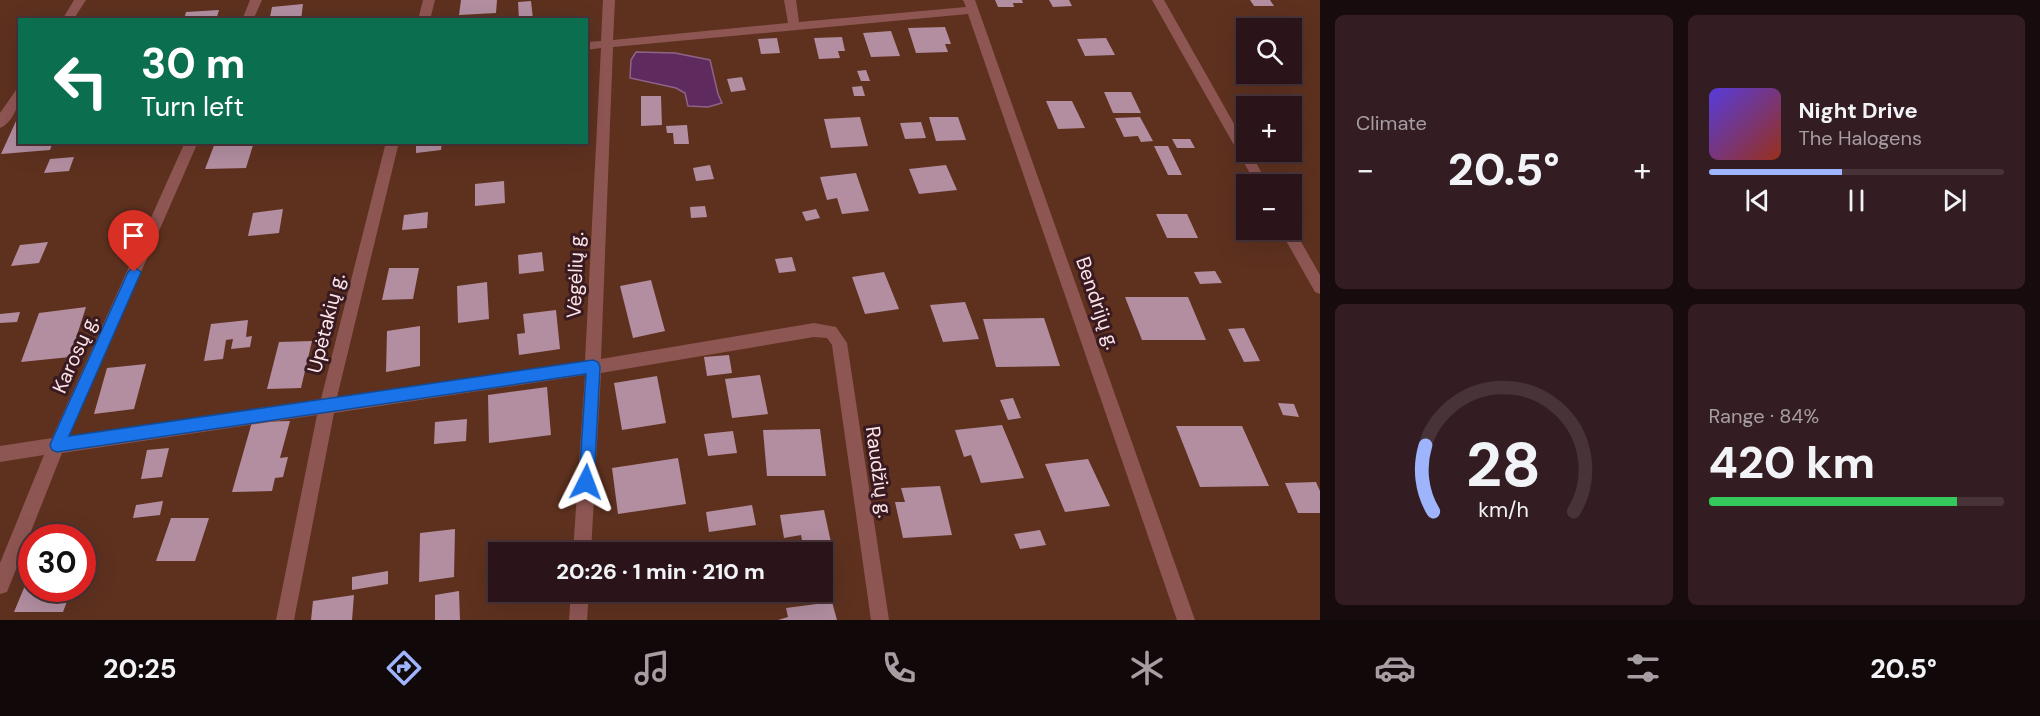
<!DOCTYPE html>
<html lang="en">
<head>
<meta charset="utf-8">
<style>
	:root { --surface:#2b1419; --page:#331d22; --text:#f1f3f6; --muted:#a69ea2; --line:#473338; --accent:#9eb4fd }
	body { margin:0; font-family:"DM Sans",sans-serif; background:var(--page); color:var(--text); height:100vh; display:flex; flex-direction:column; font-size:22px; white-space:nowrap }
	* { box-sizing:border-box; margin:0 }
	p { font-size:20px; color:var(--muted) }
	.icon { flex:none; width:33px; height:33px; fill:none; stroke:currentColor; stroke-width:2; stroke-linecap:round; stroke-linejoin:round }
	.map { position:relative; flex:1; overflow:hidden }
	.details { display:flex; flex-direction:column; gap:15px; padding:15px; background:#180b0e; width:720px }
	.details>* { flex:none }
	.guide { position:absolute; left:18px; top:18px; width:570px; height:126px; border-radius:0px; box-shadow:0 6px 24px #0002,0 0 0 2px var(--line); background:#0b6e4f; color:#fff; overflow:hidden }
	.tools { position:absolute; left:1236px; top:18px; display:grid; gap:12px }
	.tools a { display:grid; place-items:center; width:66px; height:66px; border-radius:0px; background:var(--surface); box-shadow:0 6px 24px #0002,0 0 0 2px var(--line); font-size:30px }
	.speed { position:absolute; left:18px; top:524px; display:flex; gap:12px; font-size:30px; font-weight:700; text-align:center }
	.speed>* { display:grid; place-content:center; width:78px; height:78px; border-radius:50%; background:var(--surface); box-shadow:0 6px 24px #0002,0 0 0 2px var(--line); line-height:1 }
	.speed .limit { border:9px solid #d22; background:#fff; color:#111 }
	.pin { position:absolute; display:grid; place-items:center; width:51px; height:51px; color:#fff; margin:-62px -26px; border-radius:50% 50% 50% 0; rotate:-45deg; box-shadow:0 0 6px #0007 }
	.pin .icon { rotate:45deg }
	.me { position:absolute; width:66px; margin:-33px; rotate:3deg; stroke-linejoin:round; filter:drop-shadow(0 0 4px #0008) }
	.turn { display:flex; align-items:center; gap:21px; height:126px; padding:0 24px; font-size:27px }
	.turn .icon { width:78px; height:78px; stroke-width:2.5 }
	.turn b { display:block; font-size:42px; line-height:51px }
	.big { font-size:45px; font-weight:800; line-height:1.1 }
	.details .tile { flex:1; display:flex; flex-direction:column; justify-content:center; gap:9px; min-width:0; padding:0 21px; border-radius:9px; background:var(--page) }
	.details .dial { align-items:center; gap:0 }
	.dial svg { height:156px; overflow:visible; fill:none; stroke:var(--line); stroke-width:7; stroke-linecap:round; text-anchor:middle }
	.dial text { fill:var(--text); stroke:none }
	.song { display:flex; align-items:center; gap:18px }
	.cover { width:72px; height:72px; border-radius:9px; background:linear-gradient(135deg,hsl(250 70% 55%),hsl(10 70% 35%)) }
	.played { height:6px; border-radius:3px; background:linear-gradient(90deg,var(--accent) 45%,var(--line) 45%) }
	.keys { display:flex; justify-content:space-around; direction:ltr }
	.heat { display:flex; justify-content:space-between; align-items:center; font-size:33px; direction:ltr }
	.charge { height:9px; border-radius:4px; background:linear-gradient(90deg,#34c759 84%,var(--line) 0) }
	.details .tiles { flex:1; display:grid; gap:15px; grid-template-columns:repeat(2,1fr) }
	.trip { position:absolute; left:488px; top:542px; width:345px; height:60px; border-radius:0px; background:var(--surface); box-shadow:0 6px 24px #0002,0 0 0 2px var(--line); font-weight:800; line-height:60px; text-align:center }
	.tabs { display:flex; height:96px; justify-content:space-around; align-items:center; background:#11080a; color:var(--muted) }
	.tabs .icon { width:42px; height:42px }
	.tabs .active { color:var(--accent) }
	.tabs b { font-size:27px; color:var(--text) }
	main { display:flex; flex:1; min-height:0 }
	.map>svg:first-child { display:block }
	.green { fill:#5e311f; fill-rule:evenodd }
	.water { fill:#5f2b5f; stroke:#8e6388; stroke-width:1.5 }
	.building { fill:#b28ea0 }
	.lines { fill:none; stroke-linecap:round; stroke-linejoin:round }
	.minor { fill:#8e5653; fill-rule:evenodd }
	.route { fill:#1a73e8; stroke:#114b97; stroke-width:1.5 }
	.labels { text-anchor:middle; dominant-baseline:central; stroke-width:6; stroke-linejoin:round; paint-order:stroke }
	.street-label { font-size:20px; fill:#fbe5e9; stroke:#391a21 }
</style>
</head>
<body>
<main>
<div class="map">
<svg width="1320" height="620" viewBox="0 0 1320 620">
	<rect width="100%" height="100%" fill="#391a21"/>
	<path class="green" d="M0 0H1320V620H0ZM20 20H586V142H20ZM1246 28H1292V74H1246ZM1246 106H1292V152H1246ZM1246 184H1292V230H1246ZM32 537H82V588H32ZM498 552H822V591H498Z"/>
	<path class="water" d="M636 52 675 53 710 60 718 94 722 103 708 107 688 106 685 93 676 88 630 78 631 60Z"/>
	<path class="building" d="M461 0H497L496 13 459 15Z
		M995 0H1022L1023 3H1013L1014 7H998Z
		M1049 0H1069L1072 6 1053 7Z
		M1250 0H1270L1274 6H1254Z
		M531 1 533 19 519 20 518 2Z
		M303 4 301 20H263L270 17 272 7Z
		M219 10 216 20H184L186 12Z
		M945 27 951 44H945L948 52 916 53 908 28Z
		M891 31 900 56 871 57 863 33Z
		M842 37 845 51H838L840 58 819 59 814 38Z
		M777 38 780 53 761 54 758 39Z
		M1106 38 1115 55 1085 56 1077 39Z
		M866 70 870 81H861L857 71Z
		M742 77 746 90 731 92 727 79Z
		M862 86 865 96H854L852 87Z
		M1104 92H1131L1141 113H1113Z
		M641 96H661L662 125 641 126Z
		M1046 101H1072L1085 128 1058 129Z
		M860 117 868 146 831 148 824 119Z
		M929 117H958L966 140 936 141Z
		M1140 117 1153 141 1141 142 1138 136 1124 137 1115 118Z
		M20 120V142H53L50 150 1 154 16 121Z
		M921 122 926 138 905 139 900 123Z
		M687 125 689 144H674L673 133H667L666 126Z
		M1172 139H1190L1195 148H1177Z
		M220 142H254L246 168 205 169 215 143Z
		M416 142H442L441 150 416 153Z
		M1154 146H1168L1182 175H1168Z
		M74 157 69 171 44 173 50 159Z
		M710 165 714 179 696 181 693 168Z
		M946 165 957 190 919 194 909 169Z
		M856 173 869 211 842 214 837 198 827 200 820 177Z
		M504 181 505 203 475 206V184Z
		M705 206 707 217 691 218 690 207Z
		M283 209 279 233 248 236 253 213Z
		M816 209 820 218 806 221 802 212Z
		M428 212 427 228 402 230 404 215Z
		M1156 214H1187L1198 238H1167Z
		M48 242 39 263 11 266 20 245Z
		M542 252 544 271 519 274 518 255Z
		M792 257 796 271 779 273 775 259Z
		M389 268H419L413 299 382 300Z
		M1215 271 1222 283 1200 284 1194 272Z
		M884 272 899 309 865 314 852 277Z
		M651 280 665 331 633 338 620 286Z
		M487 282 489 319 458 323 457 286Z
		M1125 297H1188L1206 340H1142Z
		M965 302 979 339 943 342 930 305Z
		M86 307 70 357 21 362 39 313Z
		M556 310 560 349 519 355 517 334 525 333 523 314Z
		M20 312 17 322 0 323V314Z
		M1044 318 1060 366 996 367 983 319Z
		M248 320 246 337 252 336 250 347 231 349 233 339 226 340 223 359 204 361 211 324Z
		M420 326V366L386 372 387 331Z
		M1244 328 1260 361 1244 362 1228 329Z
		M312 341 301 388 267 389 279 342Z
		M729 355 732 373 707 376 704 357Z
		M146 364 134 409 94 414 107 368Z
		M760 375 768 414 732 418 725 379Z
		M657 376 666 423 622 430 614 383Z
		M547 387 551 435 489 443 488 395Z
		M1013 398 1021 418 1008 420 1000 400Z
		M1278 403 1294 404 1299 417 1283 415Z
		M467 419 466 441 434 444 435 422Z
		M290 421 280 458 288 457 283 477 275 478 272 491 232 492 252 422Z
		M1002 425 1024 478 981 483 971 455 964 457 955 430Z
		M1176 426H1242L1269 486 1200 487Z
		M820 429 826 476H767L763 430Z
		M733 431 737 453 708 456 704 434Z
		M169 448 162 477 141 479 147 450Z
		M678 458 686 504 618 514 612 468Z
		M1088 459 1110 506 1065 512 1045 464Z
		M1316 482 1320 491V513H1298L1285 483Z
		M940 486 952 535 903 538 895 502H905L901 488Z
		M163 501 160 515 133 518 136 505Z
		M752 505 756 525 709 532 706 512Z
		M824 510 832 547 804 550 801 535 784 538 780 515Z
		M171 518H209L195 561H156Z
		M455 529 454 577 419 582 420 533Z
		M1040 530 1046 545 1020 549 1014 534Z
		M82 540H91L83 561H82Z
		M31 571 32 588H72L63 612H14Z
		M388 571V584L352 590V577Z
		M459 591 460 620H435V595Z
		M354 595 352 620H311L313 601Z
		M832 602 837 620H778L788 617 786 608Z"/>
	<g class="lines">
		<path class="minor" d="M74 0H86L73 20H62Z
			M250 0H262L253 20H242Z
			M423 0H435L430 20H418Z
			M603 0H615L613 40 788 23 784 0H796L799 22 966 7 963 0H975L1195 620H1177L968 14 613 47 601 359 814 323 836 327 847 343 889 620H871L832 345 827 338 814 337 601 373 591 552H573L585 375 334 413 294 620H276L317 415 62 453 7 592 0 594V563L44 455 0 462V446L52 438 185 142H198L69 436 321 399 386 142H399L337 397 585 361 601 48 586 50V42L601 41Z
			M1152 0H1164L1246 145V152H1250L1268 184H1256Z
			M20 89C20 102 14 122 0 128V113L16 90Z
			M1292 226 1320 275V294L1315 292 1280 230H1292Z
			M571 591H589L587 620H569Z"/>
	</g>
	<path class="route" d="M134 267 141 272 69 436 593 360 598 362 600 367 594 482 592 488 586 490 581 488 579 482 586 374 57 452 52 450 50 445 52 440 128 272Z"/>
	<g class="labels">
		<g class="street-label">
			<text transform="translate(575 275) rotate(-88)">Vėgėlių g.</text>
			<text transform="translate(1098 303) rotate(71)">Bendrijų g.</text>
			<text transform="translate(326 323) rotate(-76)">Upėtakių g.</text>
			<text transform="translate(75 354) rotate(-66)">Karosų g.</text>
			<text transform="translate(879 472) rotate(82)">Raudžių g.</text>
		</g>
	</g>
</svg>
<div class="tools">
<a><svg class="icon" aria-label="search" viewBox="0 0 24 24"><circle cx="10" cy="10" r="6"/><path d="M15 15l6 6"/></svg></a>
<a>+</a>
<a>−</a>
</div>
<div class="speed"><div class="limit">30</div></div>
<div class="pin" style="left:134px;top:272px;background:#d93025"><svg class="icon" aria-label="arrive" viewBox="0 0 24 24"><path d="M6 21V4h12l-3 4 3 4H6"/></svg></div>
<svg class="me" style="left:586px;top:482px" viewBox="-20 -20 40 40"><path d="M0-17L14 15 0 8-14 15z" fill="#1a73e8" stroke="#fff" stroke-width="4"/></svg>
<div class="trip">20:26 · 1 min · 210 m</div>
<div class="guide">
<div class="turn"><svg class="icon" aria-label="left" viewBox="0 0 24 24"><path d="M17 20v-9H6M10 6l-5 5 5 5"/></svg><div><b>30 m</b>Turn left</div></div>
</div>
</div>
<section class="details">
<div class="tiles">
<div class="tile"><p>Climate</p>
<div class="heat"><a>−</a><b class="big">20.5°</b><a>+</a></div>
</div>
<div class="tile">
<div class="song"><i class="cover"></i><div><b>Night Drive</b><p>The Halogens</p></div></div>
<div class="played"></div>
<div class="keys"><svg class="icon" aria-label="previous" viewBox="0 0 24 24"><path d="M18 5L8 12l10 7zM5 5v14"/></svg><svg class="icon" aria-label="pause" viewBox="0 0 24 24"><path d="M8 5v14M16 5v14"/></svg><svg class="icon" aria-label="next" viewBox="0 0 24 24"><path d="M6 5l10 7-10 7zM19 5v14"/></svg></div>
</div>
<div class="tile dial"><svg viewBox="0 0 100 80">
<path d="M14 69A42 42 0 1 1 86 69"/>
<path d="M14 69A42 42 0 0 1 10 35" stroke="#9eb4fd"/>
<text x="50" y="56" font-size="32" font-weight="700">28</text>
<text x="50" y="72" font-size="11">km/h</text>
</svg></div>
<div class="tile"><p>Range · 84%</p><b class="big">420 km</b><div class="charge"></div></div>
</div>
</section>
</main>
<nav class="tabs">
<b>20:25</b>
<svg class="icon active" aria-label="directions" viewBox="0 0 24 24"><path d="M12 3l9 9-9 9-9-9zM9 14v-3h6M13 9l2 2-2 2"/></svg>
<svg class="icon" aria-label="music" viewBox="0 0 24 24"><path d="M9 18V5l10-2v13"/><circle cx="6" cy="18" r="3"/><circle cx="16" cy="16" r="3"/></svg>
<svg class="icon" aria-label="phone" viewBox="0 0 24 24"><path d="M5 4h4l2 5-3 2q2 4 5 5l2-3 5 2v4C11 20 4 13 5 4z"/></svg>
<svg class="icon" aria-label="climate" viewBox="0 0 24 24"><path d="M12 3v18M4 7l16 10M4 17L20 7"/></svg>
<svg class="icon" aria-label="car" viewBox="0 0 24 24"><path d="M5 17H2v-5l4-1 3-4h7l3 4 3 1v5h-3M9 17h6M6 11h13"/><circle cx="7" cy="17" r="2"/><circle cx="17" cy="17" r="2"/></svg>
<svg class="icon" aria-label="filters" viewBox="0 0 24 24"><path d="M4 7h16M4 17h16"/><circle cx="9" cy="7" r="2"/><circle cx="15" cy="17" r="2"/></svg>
<b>20.5°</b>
</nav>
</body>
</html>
